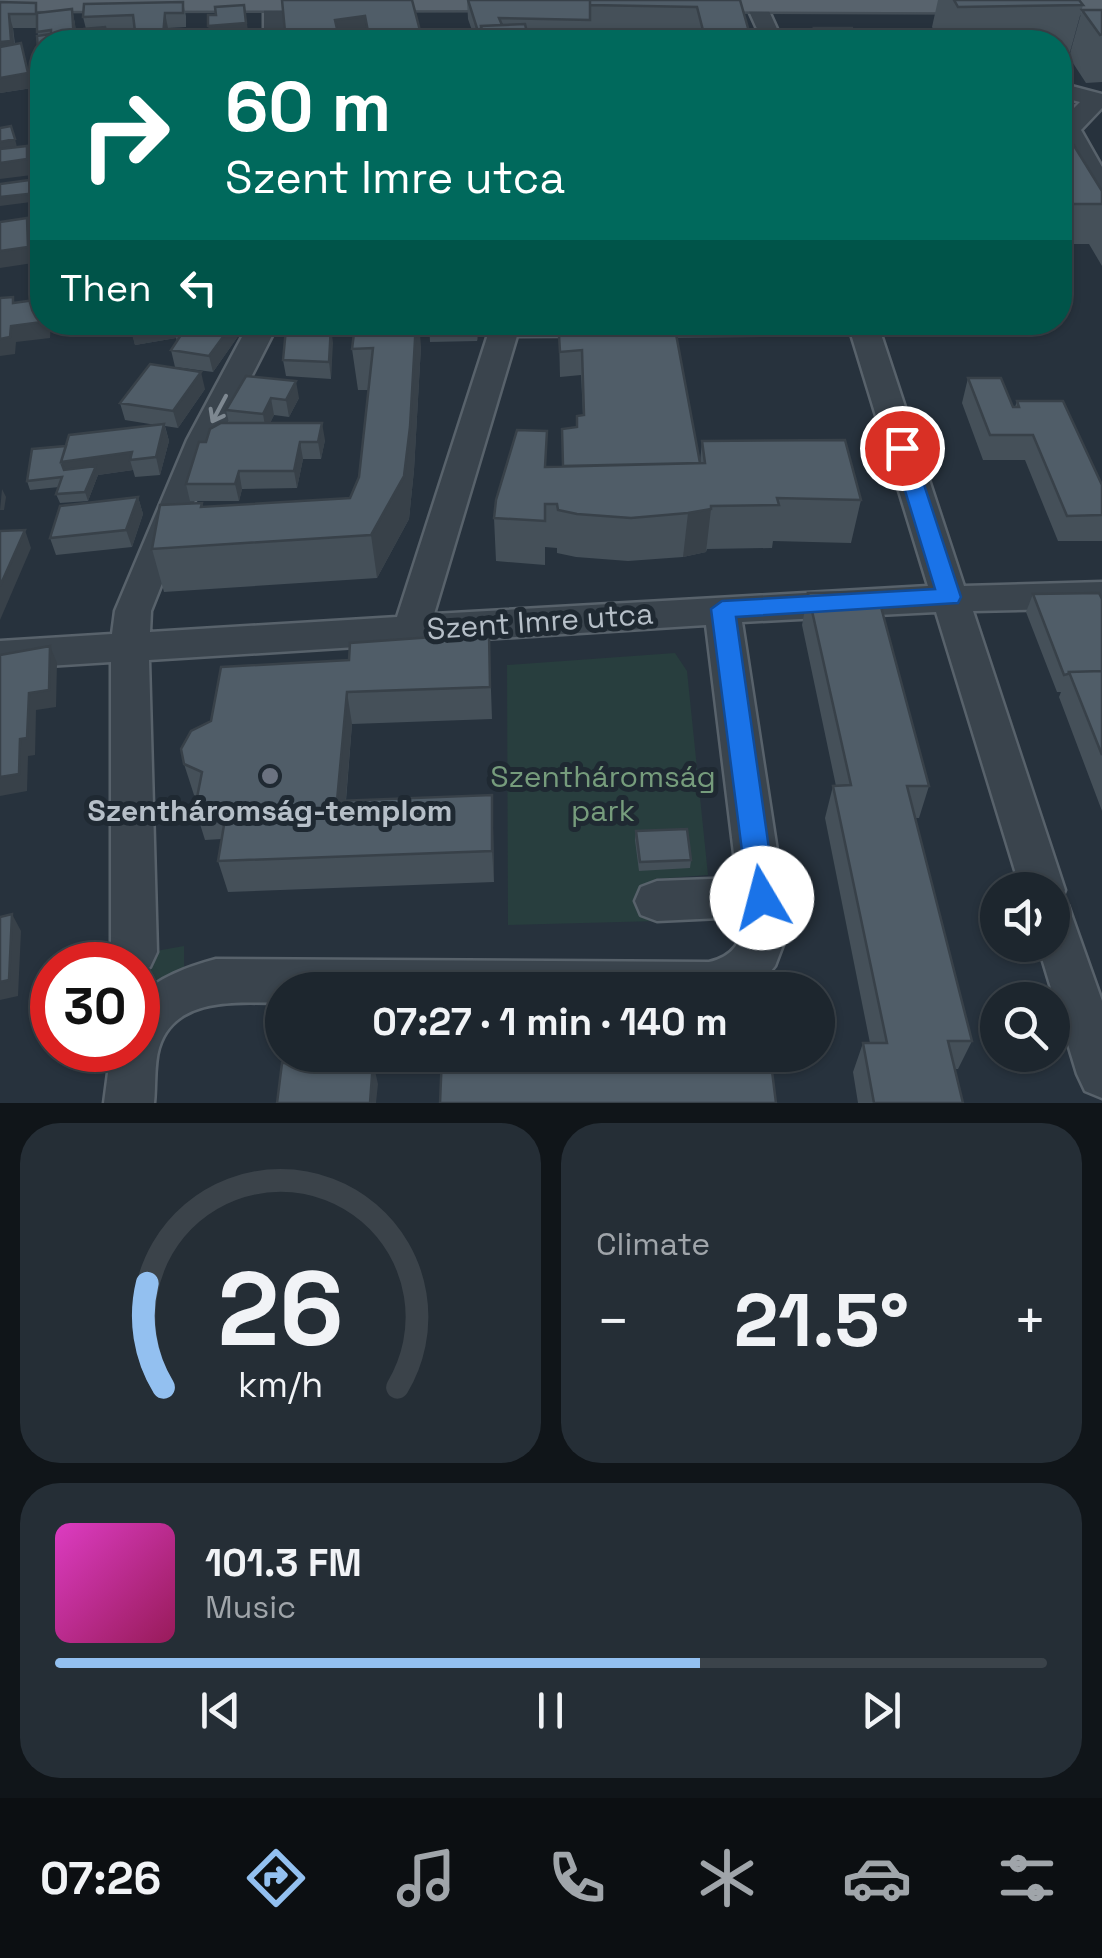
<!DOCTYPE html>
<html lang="en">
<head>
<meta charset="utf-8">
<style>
	:root { --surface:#1d262e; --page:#252e36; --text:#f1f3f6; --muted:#a0a5aa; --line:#3b434a; --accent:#93c0f0 }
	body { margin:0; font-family:"Space Grotesk",sans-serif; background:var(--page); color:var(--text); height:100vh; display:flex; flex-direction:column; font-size:38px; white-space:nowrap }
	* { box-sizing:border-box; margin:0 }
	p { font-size:32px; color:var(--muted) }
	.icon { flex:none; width:55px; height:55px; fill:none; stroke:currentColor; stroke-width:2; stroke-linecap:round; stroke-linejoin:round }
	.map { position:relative; height:1103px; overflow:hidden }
	.drawer { display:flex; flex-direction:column; gap:20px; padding:20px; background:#101519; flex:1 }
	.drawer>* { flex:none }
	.guide { position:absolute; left:30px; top:30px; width:1042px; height:305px; border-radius:40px; box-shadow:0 2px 8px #0004,0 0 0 2px var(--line); background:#00695c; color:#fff; overflow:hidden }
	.fabs { position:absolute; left:980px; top:872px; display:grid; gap:20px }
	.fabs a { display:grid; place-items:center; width:90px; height:90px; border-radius:50%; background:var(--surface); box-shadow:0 2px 8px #0004,0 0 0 2px var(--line); font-size:50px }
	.speed { position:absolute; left:30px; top:942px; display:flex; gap:20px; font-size:50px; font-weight:700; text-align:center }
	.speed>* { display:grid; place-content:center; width:130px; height:130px; border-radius:50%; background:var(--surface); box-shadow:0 2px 8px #0004,0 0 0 2px var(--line); line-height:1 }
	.speed .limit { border:15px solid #d22; background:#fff; color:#111 }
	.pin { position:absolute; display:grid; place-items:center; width:85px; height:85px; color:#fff; margin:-42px; border:5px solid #fff; border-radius:50%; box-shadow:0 2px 10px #0007 }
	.me { position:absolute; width:110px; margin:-55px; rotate:352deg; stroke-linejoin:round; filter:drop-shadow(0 0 8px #0008) }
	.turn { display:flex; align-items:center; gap:35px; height:210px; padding:0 30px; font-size:45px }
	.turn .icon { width:130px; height:130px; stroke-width:2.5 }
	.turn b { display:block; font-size:70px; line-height:85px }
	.then { display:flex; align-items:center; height:95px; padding:0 30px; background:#0003; gap:20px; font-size:38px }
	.big { font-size:75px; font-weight:700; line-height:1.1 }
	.drawer .widget { flex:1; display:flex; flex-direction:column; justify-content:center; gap:15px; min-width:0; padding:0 35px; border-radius:40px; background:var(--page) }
	.drawer .dial { align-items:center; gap:0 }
	.dial svg { height:260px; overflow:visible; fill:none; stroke:var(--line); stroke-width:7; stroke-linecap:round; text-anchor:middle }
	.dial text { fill:var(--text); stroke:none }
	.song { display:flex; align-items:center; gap:30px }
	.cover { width:120px; height:120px; border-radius:15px; background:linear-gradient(135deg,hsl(310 70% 55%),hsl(330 70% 35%)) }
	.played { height:10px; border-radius:5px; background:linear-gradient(90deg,var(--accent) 65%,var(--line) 65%) }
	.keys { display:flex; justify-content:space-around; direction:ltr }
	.heat { display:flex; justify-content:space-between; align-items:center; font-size:55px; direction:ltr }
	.drawer .tiles { flex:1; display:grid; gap:20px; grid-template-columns:1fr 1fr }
	.widget:last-child { grid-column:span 2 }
	.trip { position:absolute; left:265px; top:972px; width:570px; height:100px; border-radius:50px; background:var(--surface); box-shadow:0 2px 8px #0004,0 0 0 2px var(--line); font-weight:700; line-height:100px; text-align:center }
	.dock { display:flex; height:160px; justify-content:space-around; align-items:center; background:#0c0f12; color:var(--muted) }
	.dock .icon { width:70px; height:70px }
	.dock .active { color:var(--accent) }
	.dock b { font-size:45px; color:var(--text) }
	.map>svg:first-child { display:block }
	.green { fill:#283e3e }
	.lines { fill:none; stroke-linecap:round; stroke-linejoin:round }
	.minor-casing { stroke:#58626b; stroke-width:5 }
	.major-casing { stroke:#434d56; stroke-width:5 }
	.minor { fill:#3a444d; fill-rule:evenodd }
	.major { fill:#58636d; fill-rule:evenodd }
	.wall { fill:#455059 }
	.shaded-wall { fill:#384149 }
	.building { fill:#505d68; stroke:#384149; stroke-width:2.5 }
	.oneway { stroke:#7e8891 }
	.route { fill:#1a73e8; stroke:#114b97; stroke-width:2.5 }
	.worship-dot { fill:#6b7280; stroke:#1f2932; stroke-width:4 }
	.labels { text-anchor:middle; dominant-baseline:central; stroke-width:10; stroke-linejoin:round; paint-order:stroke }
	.street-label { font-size:30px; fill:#b6bfc8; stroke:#1f2932 }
	.park-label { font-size:30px; fill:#769c7c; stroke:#1f2932 }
	.poi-label { font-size:30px; font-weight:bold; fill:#b6bfc8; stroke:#1f2932 }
</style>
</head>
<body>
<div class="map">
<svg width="1102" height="1103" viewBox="0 0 1102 1103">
	<rect width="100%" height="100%" fill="#27323d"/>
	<path class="green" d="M675 653 687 671 708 875 655 879 658 921 508 925 507 665Z
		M184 946V974L138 1009V965H78Z"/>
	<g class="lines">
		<defs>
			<path id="minor" d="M264 0 282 3 285 42H264Z
				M744 0H764L783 42H763Z
				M880 35 892 42H870L873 37Z
				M1060 83 1102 94V108L1081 130 1102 167V197C1084 192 1060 140 1060 122L1080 102 1060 97Z
				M250 322H279L219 440 151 611 150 632 397 617 492 322H877L964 586 1102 582V608L973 611 1065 890 1060 902 1068 905 1102 1001V1098L1085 1091 1077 1074 1038 945H1052V890H1021L936 612 742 622 789 929 775 966 757 988 282 990V1003C241 1003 175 995 159 1048 154 1064 156 1086 154 1103H104L111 1050H138V998C159 977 187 967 216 959L709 962C732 957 745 941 742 917L657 921 641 915 635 901 641 887 657 881 737 878 706 625 149 660 157 952 150 967 138 972V965H117L111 952V662L0 669V641L112 634 115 611 187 440ZM851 334 928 586 434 614 517 336Z"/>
			<path id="major" d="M0 0H541L543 2 530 10 0 11Z
				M668 0H1102V13L679 11 670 8Z"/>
		</defs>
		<use href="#minor" class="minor-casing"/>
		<use href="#major" class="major-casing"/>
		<use href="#minor" class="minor"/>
		<use href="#major" class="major"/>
	</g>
	<path class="wall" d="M467 0H740L752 42 528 39 529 42H476L468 19Z
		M938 0H1079L1083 5 1070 52H1060V42H941L932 27Z
		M0 2 39 13 72 9 75 24 77 42H42V65L37 28H13L15 44 32 88 0 93Z
		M183 2 186 16V27L168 28 167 42H137L135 29H86L83 17Z
		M1082 10H1102V82L1086 83 1069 57Z
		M814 28 857 42H812Z
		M1060 123 1102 191V266L1089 244H1060Z
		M130 322H248L213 372 175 367 171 350 177 342 176 338 135 345Z
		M291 322H351L349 335 332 336 331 379 286 376 283 360 292 328Z
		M429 322H482L477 341 430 342Z
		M913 322H976L974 328H914Z
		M676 334 700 463 702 441 861 500 851 543 773 541 772 548 707 549 706 552 683 557 628 561 576 557 557 553V548L545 547V565L496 561 494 518 547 467 562 466 577 427 583 415 581 375 560 377 559 335Z
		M421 346 414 470 409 519 377 578 164 592 152 549 202 503 203 507 350 498 359 477 368 390H358L352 349Z
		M246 376 299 398 289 417 274 415 270 423 325 440 321 459H303L297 488 242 489 239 501H190L186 484 206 442 229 423 226 410Z
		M968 378 1013 407H1015L1017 401 1102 485V541H1058L1025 460H983L962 403Z
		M205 389 178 428 165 426 169 441 160 475 135 477 133 470 98 475 88 501 60 503 56 494 59 487 30 490 27 481 66 446 156 425 125 420 120 403Z
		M138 497 143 514 132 547 56 555 50 538Z
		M808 593 929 786 919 818H915L972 1041 958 1069H955L963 1103H858L853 1072 863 1043H870L825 818 833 786H836L802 625Z
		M1033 594 1102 599V811L1059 697 1061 692H1057L1026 612Z
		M489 633 492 719 352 724 346 801 493 827 494 882 228 892 218 861 222 839 205 840 195 808 197 797 194 795 184 764 349 660Z
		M636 831 691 860 690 868 639 871 635 840Z"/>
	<path class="shaded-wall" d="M244 5 249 37 211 40 208 26Z
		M72 9 75 24 77 42H74Z
		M165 13 168 28 167 42H137L136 39Z
		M9 14 13 28 15 55 0 57V42Z
		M365 16 367 36 337 41 335 20Z
		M21 43 32 88 0 93V78Z
		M38 50H42V65Z
		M15 139 17 147 0 150V142Z
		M27 146 31 161 32 175 0 179V163Z
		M37 179 40 187 39 201 0 206V197Z
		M27 218 32 234 33 263 0 268V251Z
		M42 322H51L50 338 16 342 15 354 0 356V339L11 326Z
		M72 322H104V325L75 330Z
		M165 322H187L181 335 175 334 176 338 135 345 130 328Z
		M234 322H248L213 372 209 356Z
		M416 322H419L421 346 414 470 409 519 377 578 371 535Z
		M477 322H482L477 341Z
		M331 326 333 343 331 379 329 362Z
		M201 372 205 389 178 428 173 411Z
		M296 381 299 398 289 417 286 400Z
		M271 398 274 415 266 432 263 414Z
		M322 423 325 440 321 459 318 442Z
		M164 424 169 441 160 475 156 457Z
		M300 442 303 459 297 488 294 471Z
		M132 452 130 460 133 470 98 475 88 501 85 492 67 479 61 462Z
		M239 471 242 489 239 501 235 484Z
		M2 489 6 497 4 510H0Z
		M138 497 143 514 132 547 126 530Z
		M711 509 706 552 683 557 688 513Z
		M25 530 31 548 0 620V586Z
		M50 646 57 663 56 707 36 710 35 755 28 756 27 791 0 796V777L20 739 29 693Z
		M347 692 352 724 343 833 337 801Z
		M492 795 493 827 494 882 492 851Z
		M12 914 21 931 18 996 0 1000V982Z
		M373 1062 378 1084 376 1103H370Z"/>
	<path class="building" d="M282 0H412L423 42H370L365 16 335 20 340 42H286Z
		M468 0H590V20L499 18 502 25 481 26V41Z
		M590 0H740L752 42H706L697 7 590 5Z
		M954 0H1079L1083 5 958 7Z
		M0 2 36 3V14H9L11 41 0 42Z
		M183 2V13H165L163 36 136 39 133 15 83 17 84 4Z
		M244 5 246 23 208 26V15H216L215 7Z
		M72 9 74 42H42V50H38L37 36 51 34V30L37 32V13Z
		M1082 10H1102V34L1100 35Z
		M525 24 529 42H486L481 26Z
		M105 27 109 42H85L84 29Z
		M814 28H852L857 42H819Z
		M246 35 248 42H222L220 38Z
		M21 43 28 73 0 78V47Z
		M42 113V127H40L35 114Z
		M1060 123 1102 191V204H1060Z
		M11 126 15 139 0 142V128Z
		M27 146V159L0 163V149Z
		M37 179V193L0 197V184Z
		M27 218 28 247 0 251V222Z
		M13 297V303L42 299V322L11 326 10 337 0 339V298Z
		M130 322H165L130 328Z
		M184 322H234L209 356 171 350 181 335 175 334Z
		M389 322H416L410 427 404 476 371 535 152 549 160 505 202 503 201 507 350 498 359 477 373 348 352 349 355 325 389 324Z
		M331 326 329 362 283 360 286 329Z
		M676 334 700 463 563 466 562 429 577 427V416L584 415 582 350 560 352 559 335Z
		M150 364 201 372 173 411 120 403Z
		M246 376 296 381 286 400 271 398 263 414 226 410Z
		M968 378H1001L1013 407H1019L1017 401H1063L1102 485V515L1067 516 1033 435H990Z
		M221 423H322L318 442H300L294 471H239L235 484H186L199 442H206L210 429Z
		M164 424 156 457 130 460 132 452 61 462 69 435Z
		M517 430 547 431 545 467 705 463 702 441 845 440 861 500 777 498 779 505 711 506V509L688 513 631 518 577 514 558 510 557 504H545V521L494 518 496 500Z
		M66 446 61 462 64 470 96 466 85 492 56 494 62 477 27 481 32 449Z
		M138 497 126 530 50 538 60 506Z
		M25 530 0 586V531Z
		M877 592 929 786H907L972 1041H948L963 1103H874L863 1043H887L833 786 851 785 808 593Z
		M1099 593 1102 599V671L1069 672 1068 674 1064 675 1033 594Z
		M489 633 490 687 347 692 337 801 492 795V851L218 861 227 807 195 808 202 772 184 764 181 749 191 731 211 721 221 667 349 660 350 643Z
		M50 646 49 690 29 693 27 738 20 739 19 774 0 777V655Z
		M1102 671V755L1069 672Z
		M687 829 691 860 640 862 636 831Z
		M12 914 9 980 0 982V917Z
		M442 1055H770L776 1103H440Z
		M373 1062 370 1103H277L282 1063Z"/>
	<defs><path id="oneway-shaft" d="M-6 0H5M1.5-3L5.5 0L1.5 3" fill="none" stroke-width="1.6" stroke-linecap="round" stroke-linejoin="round" transform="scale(2.5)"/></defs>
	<use class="oneway" href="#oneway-shaft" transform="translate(219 409) rotate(118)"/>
	<path class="route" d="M902 442 912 448 961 597 958 603 736 617 776 898 772 907 762 910 752 907 748 898 711 609 722 601 935 589 892 448Z"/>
	<circle class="worship-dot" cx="270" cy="776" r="10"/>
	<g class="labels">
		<g class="street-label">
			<text transform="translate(540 621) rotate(-4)">Szent Imre utca</text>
		</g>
		<g class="park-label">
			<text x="603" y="776">Szentháromság<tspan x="603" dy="34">park</tspan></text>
		</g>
		<g class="poi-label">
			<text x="270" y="810">Szentháromság-templom</text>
		</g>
	</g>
</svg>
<div class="fabs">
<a><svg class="icon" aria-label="sound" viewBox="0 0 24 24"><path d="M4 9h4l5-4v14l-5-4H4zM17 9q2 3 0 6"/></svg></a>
<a><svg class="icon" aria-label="search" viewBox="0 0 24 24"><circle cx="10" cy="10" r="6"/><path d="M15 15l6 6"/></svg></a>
</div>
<div class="speed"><div class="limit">30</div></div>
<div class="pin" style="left:902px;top:448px;background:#d93025"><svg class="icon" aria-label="arrive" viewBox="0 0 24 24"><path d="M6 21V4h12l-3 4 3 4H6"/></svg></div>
<svg class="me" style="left:762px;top:898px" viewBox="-20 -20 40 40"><circle r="19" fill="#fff"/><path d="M0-13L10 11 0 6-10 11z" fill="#1a73e8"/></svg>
<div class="trip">07:27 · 1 min · 140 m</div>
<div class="guide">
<div class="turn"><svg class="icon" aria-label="right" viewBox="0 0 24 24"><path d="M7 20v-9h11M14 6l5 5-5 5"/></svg><div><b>60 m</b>Szent Imre utca</div></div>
<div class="then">Then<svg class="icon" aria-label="left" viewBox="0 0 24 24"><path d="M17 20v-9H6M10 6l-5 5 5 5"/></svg></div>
</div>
</div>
<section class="drawer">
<div class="tiles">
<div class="widget dial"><svg viewBox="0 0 100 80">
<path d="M14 69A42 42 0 1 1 86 69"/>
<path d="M14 69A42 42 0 0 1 9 37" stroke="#93c0f0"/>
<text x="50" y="56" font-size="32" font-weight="700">26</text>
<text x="50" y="72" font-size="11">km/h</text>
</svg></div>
<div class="widget"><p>Climate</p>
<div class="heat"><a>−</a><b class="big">21.5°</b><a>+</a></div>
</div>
<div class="widget">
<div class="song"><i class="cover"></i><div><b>101.3 FM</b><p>Music</p></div></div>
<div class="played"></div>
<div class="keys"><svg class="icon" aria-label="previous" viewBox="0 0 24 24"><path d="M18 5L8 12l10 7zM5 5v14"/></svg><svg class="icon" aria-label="pause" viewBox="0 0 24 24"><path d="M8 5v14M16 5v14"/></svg><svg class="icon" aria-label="next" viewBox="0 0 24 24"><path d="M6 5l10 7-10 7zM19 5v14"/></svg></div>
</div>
</div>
</section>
<nav class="dock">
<b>07:26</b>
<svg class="icon active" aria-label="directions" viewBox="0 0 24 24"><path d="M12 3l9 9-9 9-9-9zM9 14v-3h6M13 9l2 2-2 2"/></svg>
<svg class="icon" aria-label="music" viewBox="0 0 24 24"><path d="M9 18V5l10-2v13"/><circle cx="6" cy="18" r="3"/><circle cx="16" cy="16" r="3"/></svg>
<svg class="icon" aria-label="phone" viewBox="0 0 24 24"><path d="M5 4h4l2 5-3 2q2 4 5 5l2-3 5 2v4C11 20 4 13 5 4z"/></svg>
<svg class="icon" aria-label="climate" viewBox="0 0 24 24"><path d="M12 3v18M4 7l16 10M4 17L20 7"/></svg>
<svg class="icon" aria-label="car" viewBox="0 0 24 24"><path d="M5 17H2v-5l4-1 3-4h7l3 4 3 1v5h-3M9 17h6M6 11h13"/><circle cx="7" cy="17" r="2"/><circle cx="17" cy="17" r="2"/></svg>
<svg class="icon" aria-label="filters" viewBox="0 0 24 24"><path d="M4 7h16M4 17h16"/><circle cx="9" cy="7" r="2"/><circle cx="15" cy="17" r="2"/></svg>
</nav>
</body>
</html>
